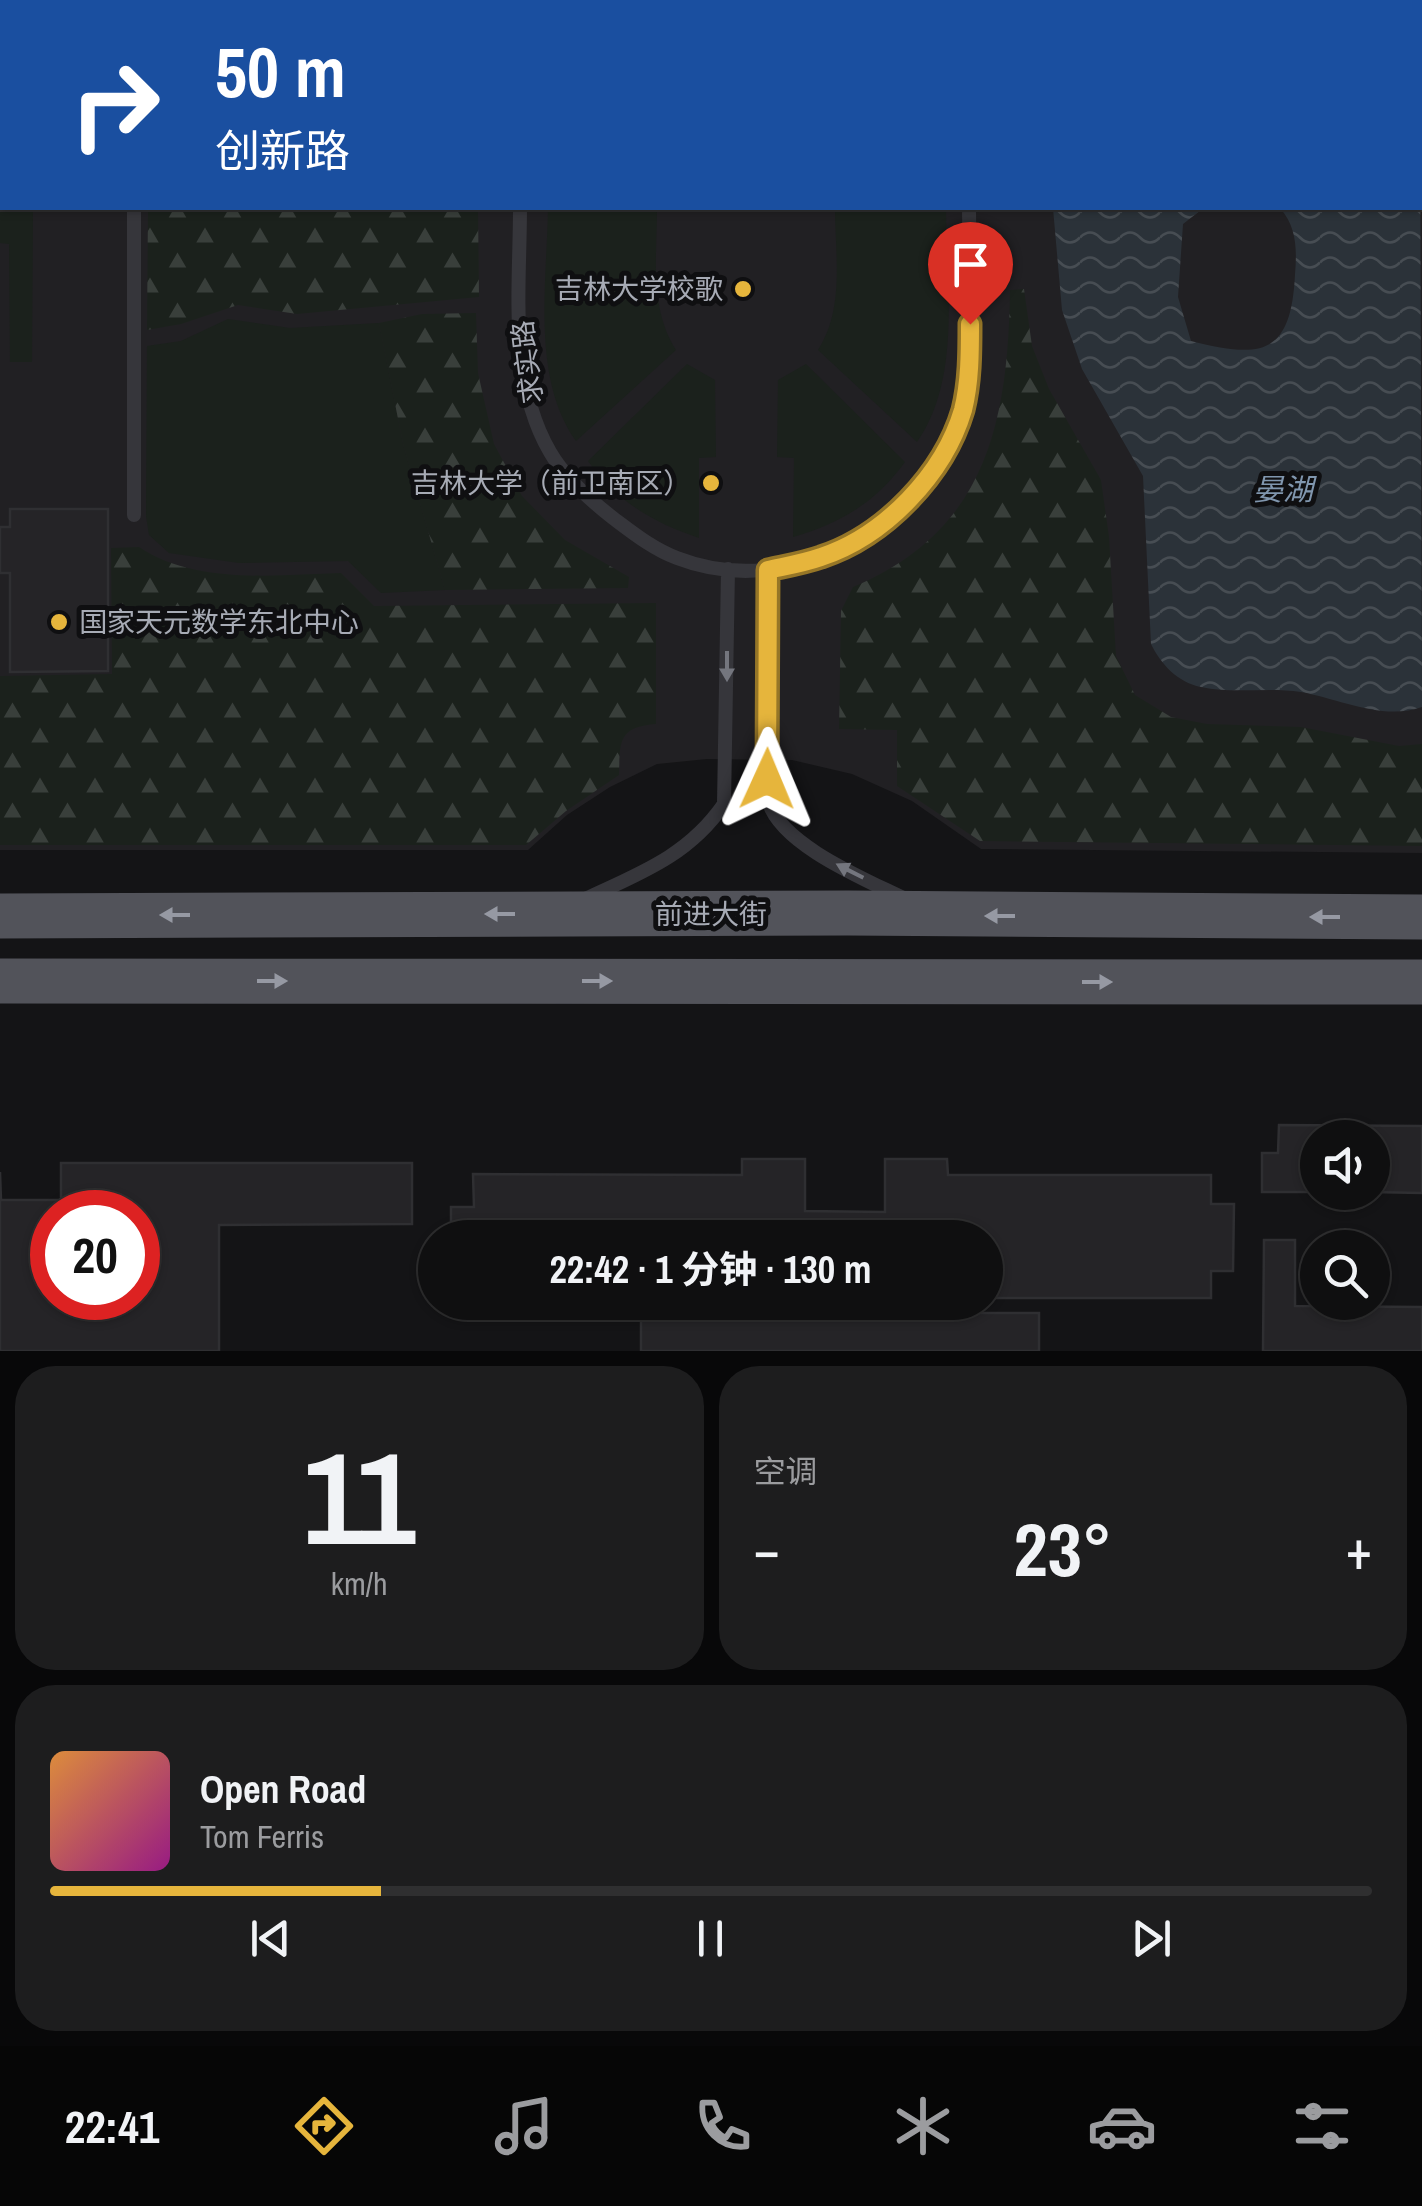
<!DOCTYPE html>
<html lang="zh">
<head>
<meta charset="utf-8">
<style>
	:root { --surface:#0f0f10; --page:#1d1d1e; --text:#f1f3f6; --muted:#9b9c9f; --line:#2f2f30; --accent:#e6b53c }
	body { margin:0; font-family:"Archivo Narrow","Noto Sans SC",sans-serif; background:var(--page); color:var(--text); height:100vh; display:flex; flex-direction:column; font-size:38px; white-space:nowrap }
	* { box-sizing:border-box; margin:0 }
	p { font-size:32px; color:var(--muted) }
	.icon { flex:none; width:55px; height:55px; fill:none; stroke:currentColor; stroke-width:2; stroke-linecap:round; stroke-linejoin:round }
	.map { position:relative; height:1351px; overflow:hidden }
	.sheet { display:flex; flex-direction:column; gap:15px; padding:15px; background:#080809; flex:1 }
	.sheet>* { flex:none }
	.top-card { position:absolute; left:0px; top:0px; width:1422px; height:210px; box-shadow:0 2px 8px #0004,0 0 0 2px var(--line); background:#1a4fa0; color:#fff; overflow:hidden }
	.tools { position:absolute; left:1300px; top:1120px; display:grid; gap:20px }
	.tools a { display:grid; place-items:center; width:90px; height:90px; border-radius:50%; background:var(--surface); box-shadow:0 2px 8px #0004,0 0 0 2px var(--line); font-size:50px }
	.speed { position:absolute; left:30px; top:1190px; display:flex; gap:20px; font-size:50px; font-weight:700; text-align:center }
	.speed>* { display:grid; place-content:center; width:130px; height:130px; border-radius:50%; background:var(--surface); box-shadow:0 2px 8px #0004,0 0 0 2px var(--line); line-height:1 }
	.speed .limit { border:15px solid #d22; background:#fff; color:#111 }
	.pin { position:absolute; display:grid; place-items:center; width:85px; height:85px; color:#fff; margin:-102px -42px; border-radius:50% 50% 50% 0; rotate:-45deg; box-shadow:0 0 10px #0007 }
	.pin .icon { rotate:45deg }
	.me { position:absolute; width:110px; margin:-55px; rotate:1deg; stroke-linejoin:round; filter:drop-shadow(0 0 8px #0008) }
	.turn { display:flex; align-items:center; gap:35px; height:210px; padding:0 50px; font-size:45px }
	.turn .icon { width:130px; height:130px; stroke-width:2.5 }
	.turn b { display:block; font-size:70px; line-height:85px }
	.big { font-size:75px; font-weight:700; line-height:1.1 }
	.sheet .tile { flex:1; display:flex; flex-direction:column; justify-content:center; gap:15px; min-width:0; padding:0 35px; border-radius:40px; background:var(--page) }
	.sheet .dial { align-items:center; gap:0 }
	.dial b { font-size:130px; line-height:1 }
	.song { display:flex; align-items:center; gap:30px }
	.cover { width:120px; height:120px; border-radius:15px; background:linear-gradient(135deg,hsl(30 70% 55%),hsl(310 70% 35%)) }
	.played { height:10px; border-radius:5px; background:linear-gradient(90deg,var(--accent) 25%,var(--line) 25%) }
	.keys { display:flex; justify-content:space-around; direction:ltr }
	.heat { display:flex; justify-content:space-between; align-items:center; font-size:55px; direction:ltr }
	.sheet .tiles { flex:1; display:grid; gap:15px; grid-template-columns:1fr 1fr }
	.tile:last-child { grid-column:span 2 }
	.trip { position:absolute; left:418px; top:1220px; width:585px; height:100px; border-radius:50px; background:var(--surface); box-shadow:0 2px 8px #0004,0 0 0 2px var(--line); font-weight:700; line-height:100px; text-align:center }
	.tab-bar { display:flex; height:160px; justify-content:space-around; align-items:center; background:#060606; color:var(--muted) }
	.tab-bar .icon { width:70px; height:70px }
	.tab-bar .active { color:var(--accent) }
	.tab-bar b { font-size:45px; color:var(--text) }
	.map>svg:first-child { display:block }
	.built { fill:#212023; fill-rule:evenodd }
	.green { fill:#1b211c }
	.forest { fill:url(#forest-firs) }
	.water { fill:url(#water-waves) }
	.building { fill:#252427; stroke:#2f2f32; stroke-width:2.5; fill-rule:evenodd }
	.lines { fill:none; stroke-linecap:round; stroke-linejoin:round }
	.lane { stroke:#36363b; stroke-width:14 }
	.primary { stroke:#52535a; stroke-width:45 }
	.oneway { fill:#74767e }
	.oneway2 { fill:#9699a3 }
	.route-casing { stroke:#967627; stroke-width:25 }
	.route { stroke:#e6b53c; stroke-width:18 }
	.poi-dot { fill:#e6b53c; stroke:#0f0f11; stroke-width:4 }
	.labels { text-anchor:middle; dominant-baseline:central; stroke-width:10; stroke-linejoin:round; paint-order:stroke }
	.poi-label { font-size:28px; fill:#a7abb5; stroke:#0f0f11; text-anchor:end }
	.street-label { font-size:28px; fill:#a7abb5; stroke:#0f0f11 }
	.water-label { font-size:30px; font-style:italic; fill:#8096ae; stroke:#0f0f11 }
</style>
</head>
<body>
<div class="map">
<svg width="1422" height="1351" viewBox="0 0 1422 1351">
	<defs>
		<pattern id="forest-firs" width="22" height="20" patternUnits="userSpaceOnUse" patternTransform="scale(2.5)"><rect width="22" height="20" fill="#1b211c"/><path d="M5 1l3.5 6h-7zM16 11l3.5 6h-7z" fill="#393f3b"/></pattern>
		<pattern id="water-waves" width="16" height="10" patternUnits="userSpaceOnUse" patternTransform="scale(2.5)"><rect width="16" height="10" fill="#2b3239"/><path d="M0 5q4-4 8 0t8 0" fill="none" stroke="#474d53"/></pattern>
	</defs>
	<rect width="100%" height="100%" fill="#141416"/>
	<path class="built" d="M0 0H1422V853L981 849 912 801 852 774 792 760 707 759 657 764 610 787 567 815 528 850H0ZM2 2H1420V208H2Z"/>
	<path class="green" d="M0 141 2 208H33L32 362H10L9 244 0 243Z
		M548 208H657C657 255 649 308 676 350L576 441C531 378 547 282 548 208Z
		M835 208H946C946 282 962 378 917 442L818 350C845 308 835 255 835 208Z
		M228 319 290 328 379 323 403 444 445 590 381 593 348 561 239 563 169 553 149 535 146 516 147 346 181 341Z
		M687 364 715 380 716 457 699 458V538C652 522 618 502 588 461Z
		M806 364 905 462C875 503 841 523 793 537L794 458 777 457 778 380Z"/>
	<path class="forest" d="M148 208H478L479 297 297 314 238 305 181 324 147 330Z
		M1024 289 1032 346 1049 389 1101 480 1109 537 1116 656 1135 695 1171 717 1207 724 1301 727 1399 746 1422 744V846L980 841 897 786V730L839 729 841 611 853 587C987 531 1008 422 1010 290Z
		M476 313 478 373 494 444 522 496 565 540 629 577 628 588 445 590 403 444 379 323 422 314Z
		M139 547C196 585 275 575 341 573L374 606 656 603V724C618 727 620 741 619 775L566 811 526 845H0V676L112 674 111 548Z"/>
	<path class="water" d="M1420 97 1422 707C1383 721 1340 699 1301 692 1269 687 1233 694 1201 687 1177 682 1161 664 1151 644L1143 476 1082 369 1062 310 1053 208H1210L1201 210 1183 224 1178 297 1191 341C1262 359 1291 355 1295 275 1297 250 1297 227 1280 208H1420Z"/>
	<path class="building" d="M10 509H108V671L10 672V573H0V527H10Z
		M1279 1125 1422 1126V1193L1372 1192V1138H1318V1192H1262V1153H1278Z
		M742 1159H805V1211L885 1212V1159H947L948 1175H1211V1204H1234L1233 1271H1211V1298H985V1238H451V1207H474L473 1174 742 1175Z
		M61 1163H412V1224L219 1225V1351H0V1172L1 1200H61ZM52 1212H138V1298H52Z
		M1264 1240H1295V1306L1422 1307V1351H1263Z
		M744 1302H935V1313H1039V1351H641V1314H744Z"/>
	<g class="lines">
		<path class="lane" d="M519 0V2
			M969 0V2H1153
			M134 2V0
			M1420 3H1422
			M134 208V515
			M520 208C520 288 508 380 550 452 565 478 590 500 613 518 633 533 653 549 677 558 793 603 924 524 962 412 978 362 969 263 969 208
			M768 570 767 779C768 786 767 796 769 803 783 846 867 880 905 899
			M587 898C641 873 689 855 724 804L728 569"/>
		<path class="primary" d="M0 916 848 913 1422 917
			M0 981 1422 982"/>
	</g>
	<defs><path id="oneway-solid" d="M-6-.8H1V-3.2L6.5 0L1 3.2V.8H-6Z" transform="scale(2.5)"/></defs>
	<g class="oneway">
		<use href="#oneway-solid" transform="translate(727 666) rotate(90)"/>
		<use href="#oneway-solid" transform="translate(850 871) rotate(-153)"/>
	</g>
	<g class="oneway2">
		<use href="#oneway-solid" transform="translate(500 914) rotate(180)"/>
		<use href="#oneway-solid" transform="translate(175 915) rotate(180)"/>
		<use href="#oneway-solid" transform="translate(1000 916) rotate(-180)"/>
		<use href="#oneway-solid" transform="translate(1325 917) rotate(-180)"/>
		<use href="#oneway-solid" transform="translate(272 981)"/>
		<use href="#oneway-solid" transform="translate(597 981)"/>
		<use href="#oneway-solid" transform="translate(1097 982)"/>
	</g>
	<g class="lines">
		<defs>
			<path id="route" d="M767 779 768 570C786 566 804 563 821 557 885 536 944 474 963 410 970 382 970 352 970 324"/>
		</defs>
		<use href="#route" class="route-casing"/>
		<use href="#route" class="route"/>
	</g>
	<g class="poi-dot">
		<circle cx="743" cy="289" r="10"/>
		<circle cx="711" cy="483" r="10"/>
		<circle cx="59" cy="622" r="10"/>
	</g>
	<g class="labels">
		<g class="poi-label">
			<text x="723" y="289">吉林大学校歌</text>
			<text x="691" y="483">吉林大学（前卫南区）</text>
			<text x="79" y="622" text-anchor="start">国家天元数学东北中心</text>
		</g>
		<g class="street-label">
			<text transform="translate(527 362) rotate(-97)">求实路</text>
			<text x="711" y="914">前进大街</text>
		</g>
		<g class="water-label">
			<text x="1283" y="489">晏湖</text>
		</g>
	</g>
</svg>
<div class="tools">
<a><svg class="icon" aria-label="sound" viewBox="0 0 24 24"><path d="M4 9h4l5-4v14l-5-4H4zM17 9q2 3 0 6"/></svg></a>
<a><svg class="icon" aria-label="search" viewBox="0 0 24 24"><circle cx="10" cy="10" r="6"/><path d="M15 15l6 6"/></svg></a>
</div>
<div class="speed"><div class="limit">20</div></div>
<div class="pin" style="left:970px;top:324px;background:#d93025"><svg class="icon" aria-label="arrive" viewBox="0 0 24 24"><path d="M6 21V4h12l-3 4 3 4H6"/></svg></div>
<svg class="me" style="left:767px;top:779px" viewBox="-20 -20 40 40"><path d="M0-17L14 15 0 8-14 15z" fill="#e6b53c" stroke="#fff" stroke-width="4"/></svg>
<div class="trip">22:42 · 1 分钟 · 130 m</div>
<div class="top-card">
<div class="turn"><svg class="icon" aria-label="right" viewBox="0 0 24 24"><path d="M7 20v-9h11M14 6l5 5-5 5"/></svg><div><b>50 m</b>创新路</div></div>
</div>
</div>
<section class="sheet">
<div class="tiles">
<div class="tile dial"><b>11</b><p>km/h</p></div>
<div class="tile"><p>空调</p>
<div class="heat"><a>−</a><b class="big">23°</b><a>+</a></div>
</div>
<div class="tile">
<div class="song"><i class="cover"></i><div><b>Open Road</b><p>Tom Ferris</p></div></div>
<div class="played"></div>
<div class="keys"><svg class="icon" aria-label="previous" viewBox="0 0 24 24"><path d="M18 5L8 12l10 7zM5 5v14"/></svg><svg class="icon" aria-label="pause" viewBox="0 0 24 24"><path d="M8 5v14M16 5v14"/></svg><svg class="icon" aria-label="next" viewBox="0 0 24 24"><path d="M6 5l10 7-10 7zM19 5v14"/></svg></div>
</div>
</div>
</section>
<nav class="tab-bar">
<b>22:41</b>
<svg class="icon active" aria-label="directions" viewBox="0 0 24 24"><path d="M12 3l9 9-9 9-9-9zM9 14v-3h6M13 9l2 2-2 2"/></svg>
<svg class="icon" aria-label="music" viewBox="0 0 24 24"><path d="M9 18V5l10-2v13"/><circle cx="6" cy="18" r="3"/><circle cx="16" cy="16" r="3"/></svg>
<svg class="icon" aria-label="phone" viewBox="0 0 24 24"><path d="M5 4h4l2 5-3 2q2 4 5 5l2-3 5 2v4C11 20 4 13 5 4z"/></svg>
<svg class="icon" aria-label="climate" viewBox="0 0 24 24"><path d="M12 3v18M4 7l16 10M4 17L20 7"/></svg>
<svg class="icon" aria-label="car" viewBox="0 0 24 24"><path d="M5 17H2v-5l4-1 3-4h7l3 4 3 1v5h-3M9 17h6M6 11h13"/><circle cx="7" cy="17" r="2"/><circle cx="17" cy="17" r="2"/></svg>
<svg class="icon" aria-label="filters" viewBox="0 0 24 24"><path d="M4 7h16M4 17h16"/><circle cx="9" cy="7" r="2"/><circle cx="15" cy="17" r="2"/></svg>
</nav>
</body>
</html>
